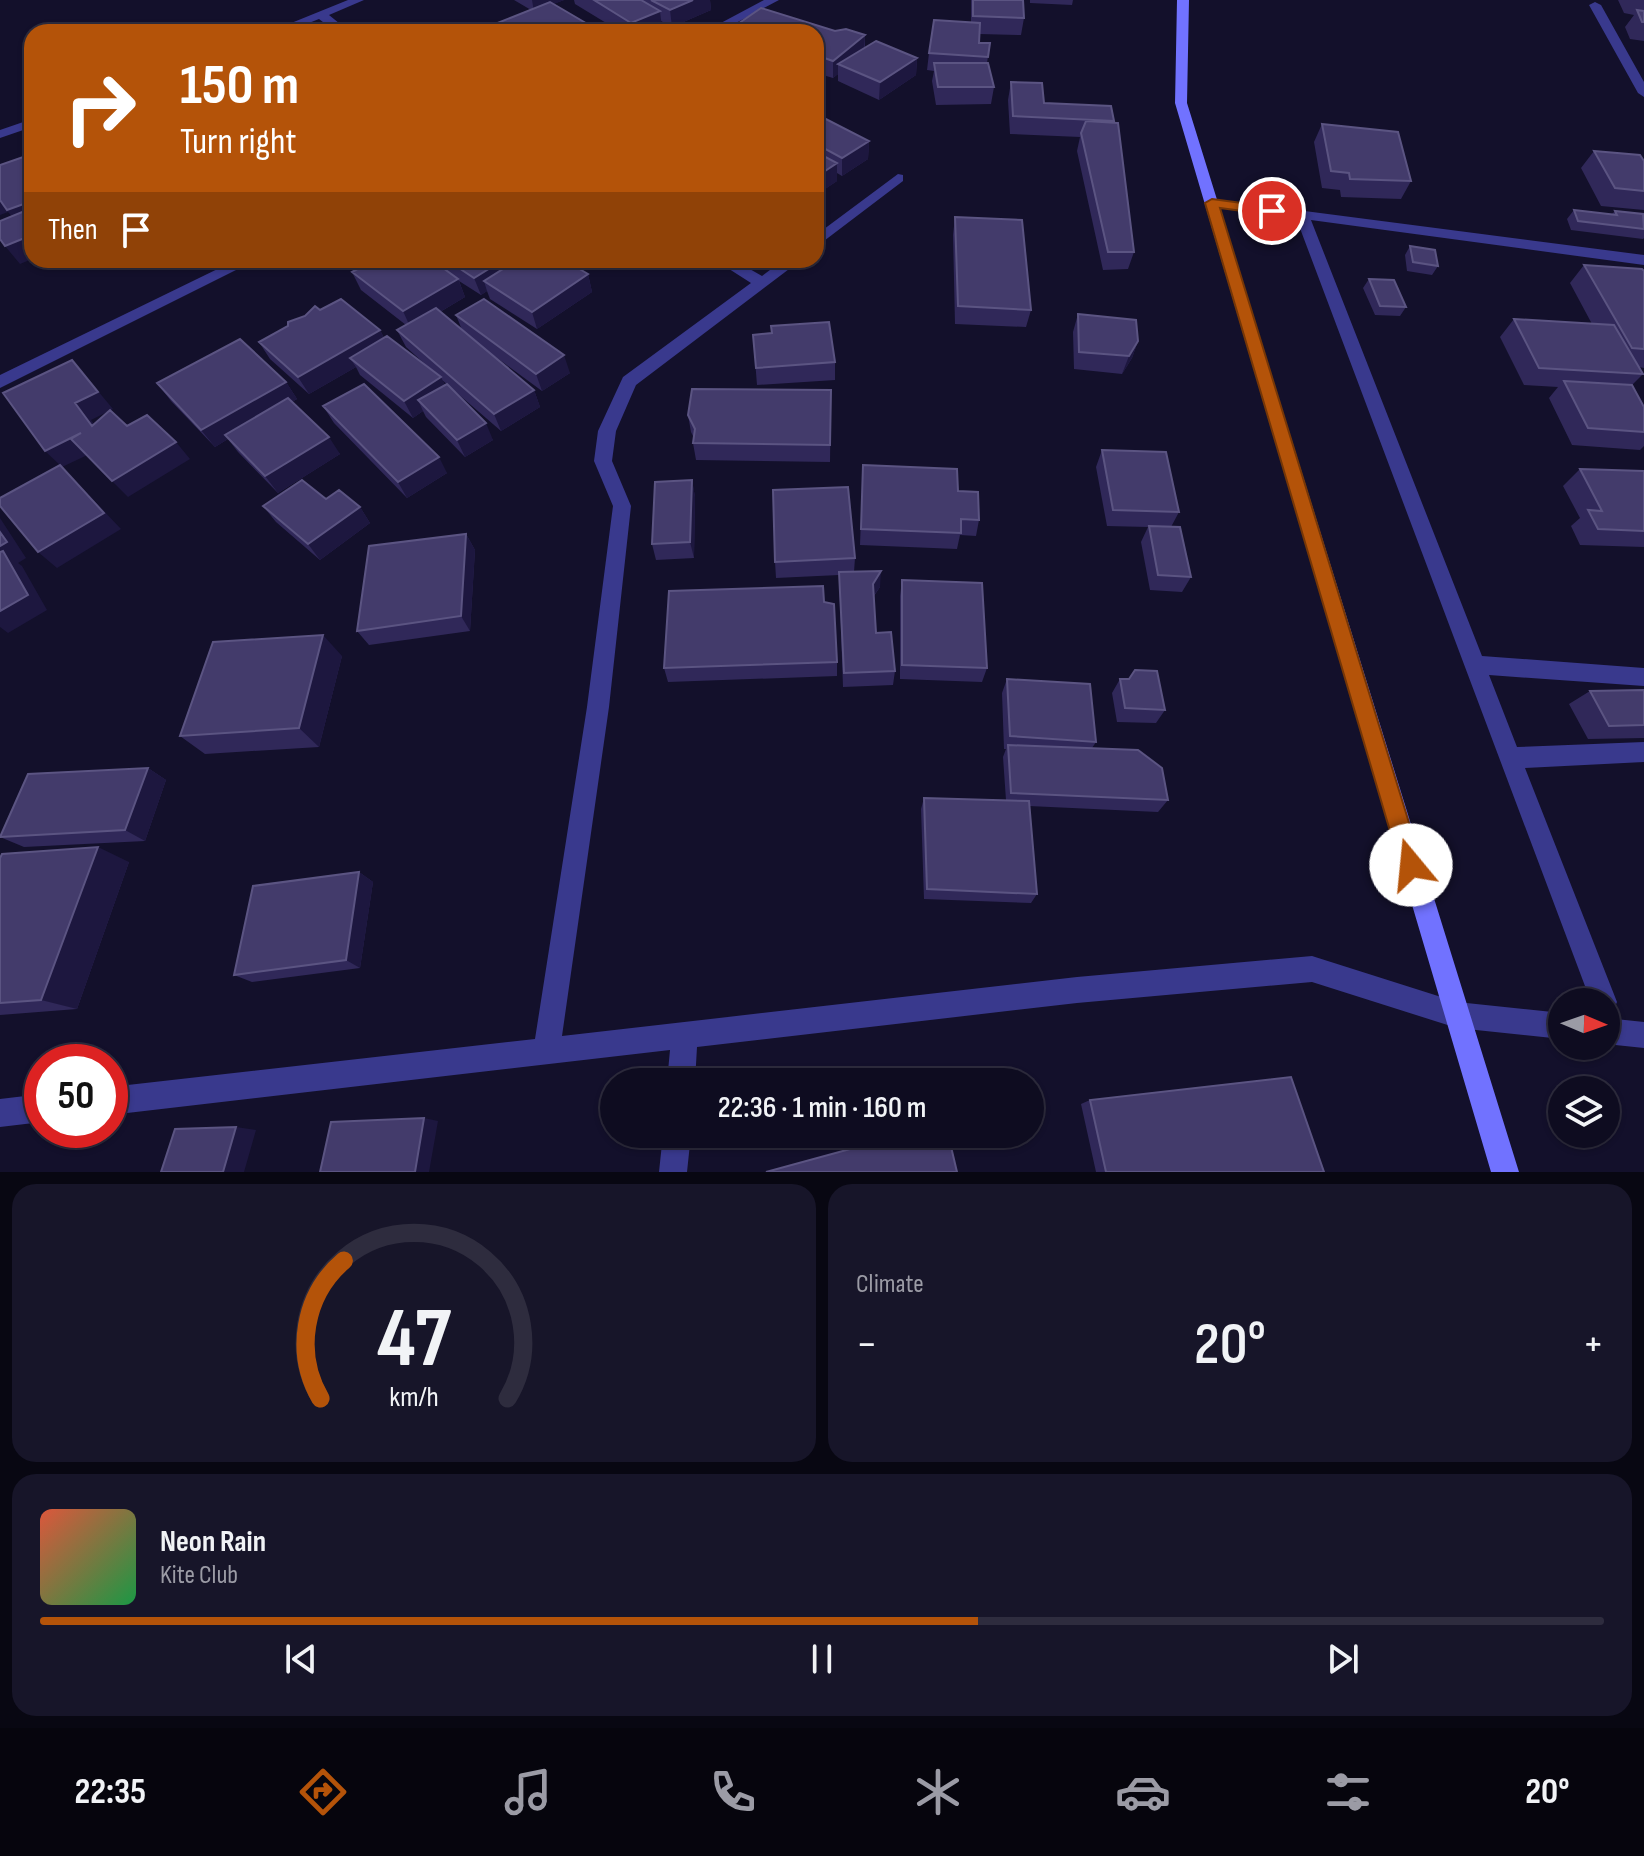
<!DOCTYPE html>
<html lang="en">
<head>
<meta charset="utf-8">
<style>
	:root { --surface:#0e0c20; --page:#171529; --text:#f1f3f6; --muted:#9b9ba5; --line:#2e2c3e; --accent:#b45309 }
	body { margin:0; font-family:"Sofia Sans Condensed",sans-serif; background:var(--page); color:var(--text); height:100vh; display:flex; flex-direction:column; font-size:30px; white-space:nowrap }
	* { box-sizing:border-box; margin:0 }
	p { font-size:26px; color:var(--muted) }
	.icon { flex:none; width:44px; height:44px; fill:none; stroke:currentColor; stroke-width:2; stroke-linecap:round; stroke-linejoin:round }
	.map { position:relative; height:1172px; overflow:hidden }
	.panel { display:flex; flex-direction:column; gap:12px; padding:12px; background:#080712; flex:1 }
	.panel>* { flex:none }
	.top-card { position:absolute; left:24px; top:24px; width:800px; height:244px; border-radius:24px; box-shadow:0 2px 6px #0004,0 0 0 2px var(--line); background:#b45309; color:#fff; overflow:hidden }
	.needle { width:52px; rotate:92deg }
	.buttons { position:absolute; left:1548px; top:988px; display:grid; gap:16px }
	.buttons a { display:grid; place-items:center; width:72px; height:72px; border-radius:50%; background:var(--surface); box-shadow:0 2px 6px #0004,0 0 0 2px var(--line); font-size:40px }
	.speed { position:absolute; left:24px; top:1044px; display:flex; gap:16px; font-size:40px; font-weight:700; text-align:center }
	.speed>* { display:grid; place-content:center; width:104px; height:104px; border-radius:50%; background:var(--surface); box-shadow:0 2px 6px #0004,0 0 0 2px var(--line); line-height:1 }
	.speed .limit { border:12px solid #d22; background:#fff; color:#111 }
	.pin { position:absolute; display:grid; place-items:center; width:68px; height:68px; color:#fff; margin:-34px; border:4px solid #fff; border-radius:50%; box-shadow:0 2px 8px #0007 }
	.me { position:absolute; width:88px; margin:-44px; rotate:343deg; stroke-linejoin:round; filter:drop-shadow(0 0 6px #0008) }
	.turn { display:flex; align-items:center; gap:28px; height:168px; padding:0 24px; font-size:36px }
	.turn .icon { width:104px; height:104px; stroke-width:2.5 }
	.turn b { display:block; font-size:56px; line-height:68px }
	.then { display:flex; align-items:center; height:76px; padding:0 24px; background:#0003; gap:16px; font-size:30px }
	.big { font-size:60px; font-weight:600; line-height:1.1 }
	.panel .tile { flex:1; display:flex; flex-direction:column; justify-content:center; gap:12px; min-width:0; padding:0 28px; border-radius:24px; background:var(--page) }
	.panel .dial { align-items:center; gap:0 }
	.dial svg { height:208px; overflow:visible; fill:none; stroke:var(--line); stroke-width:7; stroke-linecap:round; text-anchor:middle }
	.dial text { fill:var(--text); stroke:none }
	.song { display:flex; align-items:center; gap:24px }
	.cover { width:96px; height:96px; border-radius:12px; background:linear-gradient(135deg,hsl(10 70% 55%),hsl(140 70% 35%)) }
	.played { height:8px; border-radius:4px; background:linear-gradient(90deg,var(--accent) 60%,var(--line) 60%) }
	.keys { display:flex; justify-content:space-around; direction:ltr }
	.heat { display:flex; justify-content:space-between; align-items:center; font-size:44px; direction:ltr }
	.panel .tiles { flex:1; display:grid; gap:12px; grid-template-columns:1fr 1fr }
	.tile:last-child { grid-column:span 2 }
	.trip { position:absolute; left:600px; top:1068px; width:444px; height:80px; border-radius:40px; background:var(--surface); box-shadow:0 2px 6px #0004,0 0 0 2px var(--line); font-weight:600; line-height:80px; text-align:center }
	.menu { display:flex; height:128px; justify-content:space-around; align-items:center; background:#06050d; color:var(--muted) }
	.menu .icon { width:56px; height:56px }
	.menu .active { color:var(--accent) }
	.menu b { font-size:36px; color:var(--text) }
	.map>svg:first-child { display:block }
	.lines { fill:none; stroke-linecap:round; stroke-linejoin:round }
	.service { fill:#39398d; fill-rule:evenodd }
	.minor { fill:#39398d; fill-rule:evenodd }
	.secondary { fill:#7172ff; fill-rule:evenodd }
	.wall { fill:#302859 }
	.shaded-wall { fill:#1d173f }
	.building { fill:#433b6b; stroke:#5b5482; stroke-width:2 }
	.route { fill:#b45309; stroke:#753606; stroke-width:2 }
</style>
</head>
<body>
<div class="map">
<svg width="1644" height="1172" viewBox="0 0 1644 1172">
	<rect width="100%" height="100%" fill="#13102b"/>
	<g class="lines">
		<path class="service" d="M1302 211 1309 215 1482 656 1644 668V686L1489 675 1517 747 1644 742V762L1525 768 1617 1002 1613 1011 1606 1014V1002H1591L1295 215Z"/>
		<path class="minor" d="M348 0H364L329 15 350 32H336L319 19 286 32H269Z
			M764 0H779L719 32H704Z
			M1595 2 1601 5 1644 82V97L1638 93 1589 5Z
			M32 119V127L0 138V130Z
			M898 174 903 175V181L816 247V235Z
			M1212 199 1644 255V265L1207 206 1205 203Z
			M236 260H256L0 388V375Z
			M715 260H734L762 276 783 260H801L636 385 616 431 612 461 631 506 609 707 562 1036 1077 977 1312 956 1457 1002 1562 1013V1039L1457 1028 1312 982 1077 1003 697 1047 695 1082H667L670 1050 110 1115V1087L535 1039 587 707 613 506 594 461 598 431 623 377 751 283Z
			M1606 1018 1644 1022V1048L1606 1044Z
			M42 1094V1122L0 1127V1099Z
			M663 1134H691L687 1172H659Z"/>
		<path class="secondary" d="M1177 0H1189L1187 103 1519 1172H1491L1175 103Z"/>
	</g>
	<path class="wall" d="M514 0H564L553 4 601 32H498L495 24 531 10Z
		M574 0H710L711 10 672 27 661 21 662 28 653 32H621L575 4Z
		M971 0H1023L1024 18 1021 35 979 34V43H990L987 63 994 87 991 104 936 105 932 81 934 71 927 70 929 53 971 23Z
		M1030 0H1073L1072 5 1030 3Z
		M1618 0H1644V41L1630 39 1625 27 1634 15 1624 13Z
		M732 28 835 31 865 35V48L917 58 916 75 879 100 838 81V74L833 78 816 73V32H733Z
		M1011 82 1044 103 1114 121 1134 252 1128 269 1103 270 1077 151 1080 137 1010 134 1008 100Z
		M816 114 869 141 868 159 842 176 837 173V181L816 195Z
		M1322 124 1411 181 1401 199 1341 197 1340 190 1322 188 1314 142Z
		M1594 151 1644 161V210L1601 206 1581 168Z
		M1574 210 1612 214 1615 211 1644 216V238L1643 239 1571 230 1567 219Z
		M955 217 1031 310 1026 327 955 324 953 235Z
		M1410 246 1438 266 1432 275 1407 271 1405 255Z
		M374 260H564L588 274 592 292 537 329 490 299 487 291 481 295 459 281 465 297 440 312 462 330 456 315 570 373 542 391 485 349 534 390 540 407 501 431 442 380 445 385 493 440 465 457 426 417 423 411 413 418 360 375 356 367 309 394 270 359 259 342 320 310 380 330 384 338 425 364 406 347 397 330 406 325 361 290 352 272Z
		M1584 265 1644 271V368L1639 367 1643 374 1632 385 1644 407V446L1640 450 1572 445 1549 398 1558 387 1524 385 1500 337 1514 319 1592 324 1570 283Z
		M1369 279 1406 307 1400 316 1375 315 1363 288Z
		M1078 314 1138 341 1132 358 1122 374 1074 369 1073 332Z
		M771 333 835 362V380L757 385 753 335Z
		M286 382 297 399 292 402 340 454 278 493 238 452 228 439 215 447 171 401 157 383Z
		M831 390 830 462 696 460 693 443 694 438 691 432 688 415Z
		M323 406 447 473 407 498 334 423Z
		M1102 450 1179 512 1171 527 1191 577 1182 592 1150 590 1141 542 1148 527 1107 526 1096 467Z
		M863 465 958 491 979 520 976 536 960 535 957 549 860 545Z
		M1580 469 1644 471V547L1580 545 1571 526 1580 518 1563 486Z
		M692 480 695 497 694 558 656 560 652 544Z
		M326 499 360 507 370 523 320 560 276 522 263 506Z
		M466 534 475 550 470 631 369 645 357 631Z
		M855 558 854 572 880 587 874 596 876 633 895 671 893 685 843 687 839 575 776 578 775 562Z
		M902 580 987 668 982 682 900 679V596Z
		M824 602 837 662V676L668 682 664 668Z
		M342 656 319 747 205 754 180 736Z
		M1007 679 1096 742 1092 748 1168 800 1158 812 1029 806 1037 894 1031 903 924 899 921 809 924 798 1006 800 1003 757 1006 749H1004L1002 693Z
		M1120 679H1129L1165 710 1156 723 1117 722 1112 693Z
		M1644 690V738L1588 739 1569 704 1590 691Z
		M148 768 166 780 145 841 24 847 0 837Z
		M0 858 129 862 77 1009 0 1015Z
		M359 872 373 882 360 968 252 982 234 975Z
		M1090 1100 1324 1172H1096L1081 1104Z"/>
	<path class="shaded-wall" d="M532 0H564L534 12Z
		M693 0H710L711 10 672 27 670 10Z
		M660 11 662 28 653 32H633L631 23Z
		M865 35 864 53 838 64V74L833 78V61Z
		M917 58 916 75 879 100 880 82Z
		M869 141 868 159 842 176V158Z
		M837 163V181L816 195V177Z
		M0 198 32 201V224L22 228 8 212 0 215Z
		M32 235V259L20 264 5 246Z
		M503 260H533L484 281 487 291 481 295 474 278Z
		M588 274 592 292 537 329 532 312Z
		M458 279 465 297 411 329 403 311Z
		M380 330 389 348 350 358 356 367 309 394 298 377Z
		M1138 341 1132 358 1122 374 1129 356Z
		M564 355 570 373 542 391 536 374Z
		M72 360 113 409 91 420 108 443 92 426 75 403Z
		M441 377 449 394 418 400 423 411 413 418 404 401Z
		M286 382 297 399 229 439 225 435 228 439 215 447 201 430Z
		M534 390 540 407 501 431 494 414Z
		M486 423 493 440 465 457 457 440Z
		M81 433 98 450 62 467 121 529 57 568 38 552 62 467 45 451Z
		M329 437 340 454 278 493 265 476Z
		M176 442 190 459 128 497 112 481Z
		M439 457 447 473 407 498 398 482Z
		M692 480 695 497 694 558 690 542Z
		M360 507 370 523 320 560 308 544Z
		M0 518 26 558 18 563 22 566 47 610 8 633 0 627Z
		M466 534 475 550 470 631 461 616Z
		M881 571 880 587 871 599 873 584Z
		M323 635 342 656 319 747 299 728Z
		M148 768 166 780 145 841 125 830Z
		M98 847 129 862 77 1009 41 1000Z
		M359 872 373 882 360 968 346 960Z
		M424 1118 438 1121 429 1172H415Z
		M236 1127 256 1130 244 1172H223Z"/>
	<path class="building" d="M594 0H641L660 11 631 23Z
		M651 0H693L670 10Z
		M973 0H1023L1024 18 973 16Z
		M550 2 601 32H508L495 24Z
		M761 8 835 31 846 29 865 35 833 61 816 55V32H744L732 28Z
		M1637 10 1644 11V22H1642Z
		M934 20 980 23 979 43H990L988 57 929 53Z
		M876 41 917 58 880 82 838 64Z
		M934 63H988L994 87H938Z
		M1011 82 1042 83 1044 103 1111 106 1114 121 1013 116Z
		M816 114 869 141 842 158 816 144Z
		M1086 121 1118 123 1134 252H1108L1081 133Z
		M1322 124 1398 132 1411 181 1350 179 1349 173 1331 171Z
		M1594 151 1640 155 1644 161V191L1615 188Z
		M816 152 837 163 816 177Z
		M32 154V201L7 210 0 200V165Z
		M32 208V235L5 246 0 239V221Z
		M1574 210 1617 215 1615 211 1643 214 1644 229 1578 221Z
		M955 217 1022 220 1031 310 958 306Z
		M1410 246 1435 250 1438 266 1413 262Z
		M374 260H432L458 279 403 311 352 272Z
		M447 260H503L474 278Z
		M517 260H564L588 274 532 312 484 281Z
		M1584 265 1642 269 1644 271V349L1632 348Z
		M1369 279 1394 280 1406 307 1380 306Z
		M341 299 380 330 298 377 259 342 288 326V322L305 316 315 306 320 310Z
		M484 299 564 355 536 374 456 315Z
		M436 308 534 390 494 414 397 330Z
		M1078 314 1136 320 1138 341 1129 356 1079 352Z
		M1514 319 1614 325 1643 374 1539 368Z
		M829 322 835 362 756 368 753 335 772 333 771 326Z
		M387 336 441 377 404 401 350 358Z
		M240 339 286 382 201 430 157 383Z
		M72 360 98 392 75 403 92 426 110 410 127 426 147 415 176 442 112 481 71 439 81 433 45 451 3 393Z
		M1564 381 1632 385 1644 407V432L1588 428Z
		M364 384 439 457 398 482 323 406Z
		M447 384 486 423 457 440 418 400Z
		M692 389 831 390 830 445 693 443 695 429 688 415Z
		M288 398 329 437 265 476 225 435Z
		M1102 450 1166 452 1179 512 1113 510Z
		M60 465 104 513 38 552 0 506V498Z
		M863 465 957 469 958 491 978 492 979 520 961 519V533L861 529Z
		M1580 469 1644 471V531L1598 529 1588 510 1602 511Z
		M302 480 326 499 339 490 360 507 308 544 263 506Z
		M692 480 690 542 652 544 655 482Z
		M848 487 855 558 775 562 773 490Z
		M1149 526 1180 527 1191 577 1158 575Z
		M0 532 7 542 0 546Z
		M466 534 461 616 357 631 369 546Z
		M3 551 28 595 0 611V552Z
		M881 571 873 584 876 633 891 632 895 671 844 673 839 572Z
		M902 580 982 583 987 668 902 665Z
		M823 586 824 602 834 604 837 662 664 668 669 591Z
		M323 635 299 728 180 736 213 642Z
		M1135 670 1157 671 1165 710 1125 708 1120 679H1129Z
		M1007 679 1090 684 1096 742 1010 736Z
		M1644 690V725L1609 726 1590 691Z
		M1008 745 1138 750 1162 768 1168 800 1011 793Z
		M148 768 125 830 0 837 28 774Z
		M924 798 1029 801 1037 894 927 889Z
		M98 847 41 1000 0 1003V858L2 854Z
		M359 872 346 960 234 975 253 886Z
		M1291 1077 1324 1172H1106L1090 1100Z
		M424 1118 415 1172H320L331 1122Z
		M236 1127 223 1172H161L175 1129Z
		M905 1134H948L957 1172H766Z"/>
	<path class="route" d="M1212 199 1272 207 1278 211 1272 215 1220 208 1422 865 1419 872 1411 876 1404 872 1400 865 1205 203Z"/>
</svg>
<div class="buttons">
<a><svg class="needle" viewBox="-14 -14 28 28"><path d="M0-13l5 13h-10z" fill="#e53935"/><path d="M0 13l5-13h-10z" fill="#9b9ba5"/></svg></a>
<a><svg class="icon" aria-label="layers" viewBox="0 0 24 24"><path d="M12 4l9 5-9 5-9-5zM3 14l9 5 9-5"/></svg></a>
</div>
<div class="speed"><div class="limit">50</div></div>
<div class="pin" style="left:1272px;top:211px;background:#d93025"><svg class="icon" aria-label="arrive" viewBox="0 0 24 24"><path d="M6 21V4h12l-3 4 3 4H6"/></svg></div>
<svg class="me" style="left:1411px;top:865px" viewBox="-20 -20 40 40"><circle r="19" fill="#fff"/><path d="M0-13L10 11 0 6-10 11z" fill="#b45309"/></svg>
<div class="trip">22:36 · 1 min · 160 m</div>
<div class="top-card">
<div class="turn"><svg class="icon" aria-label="right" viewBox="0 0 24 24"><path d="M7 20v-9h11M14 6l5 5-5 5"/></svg><div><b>150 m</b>Turn right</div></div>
<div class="then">Then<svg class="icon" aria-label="arrive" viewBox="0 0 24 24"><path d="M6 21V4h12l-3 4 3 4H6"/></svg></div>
</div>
</div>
<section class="panel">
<div class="tiles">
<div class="tile dial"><svg viewBox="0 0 100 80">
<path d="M14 69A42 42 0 1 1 86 69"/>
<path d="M14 69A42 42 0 0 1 23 16" stroke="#b45309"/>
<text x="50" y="56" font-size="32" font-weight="700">47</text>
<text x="50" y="72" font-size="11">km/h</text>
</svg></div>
<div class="tile"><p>Climate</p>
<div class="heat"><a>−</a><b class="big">20°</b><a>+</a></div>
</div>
<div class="tile">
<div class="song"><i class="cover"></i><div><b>Neon Rain</b><p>Kite Club</p></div></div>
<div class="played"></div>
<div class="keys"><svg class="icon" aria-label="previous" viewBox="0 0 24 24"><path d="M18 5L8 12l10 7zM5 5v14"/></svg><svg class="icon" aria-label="pause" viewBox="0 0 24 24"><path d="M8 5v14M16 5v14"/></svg><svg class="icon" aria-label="next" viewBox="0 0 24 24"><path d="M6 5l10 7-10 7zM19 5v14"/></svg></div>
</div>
</div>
</section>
<nav class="menu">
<b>22:35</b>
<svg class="icon active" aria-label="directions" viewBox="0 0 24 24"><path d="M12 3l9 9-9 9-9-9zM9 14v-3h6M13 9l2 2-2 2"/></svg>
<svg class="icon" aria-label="music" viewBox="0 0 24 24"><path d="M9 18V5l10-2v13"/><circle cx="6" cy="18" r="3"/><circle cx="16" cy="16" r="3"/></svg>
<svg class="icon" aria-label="phone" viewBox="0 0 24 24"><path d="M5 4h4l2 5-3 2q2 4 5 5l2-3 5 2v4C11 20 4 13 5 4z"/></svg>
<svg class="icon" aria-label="climate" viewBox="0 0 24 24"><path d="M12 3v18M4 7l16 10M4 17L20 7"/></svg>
<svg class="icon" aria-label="car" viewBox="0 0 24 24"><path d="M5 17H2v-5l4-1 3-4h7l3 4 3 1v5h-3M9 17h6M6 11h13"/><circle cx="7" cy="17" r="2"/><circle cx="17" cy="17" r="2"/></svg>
<svg class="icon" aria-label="filters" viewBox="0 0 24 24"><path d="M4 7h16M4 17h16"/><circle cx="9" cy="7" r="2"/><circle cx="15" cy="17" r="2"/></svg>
<b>20°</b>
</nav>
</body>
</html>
